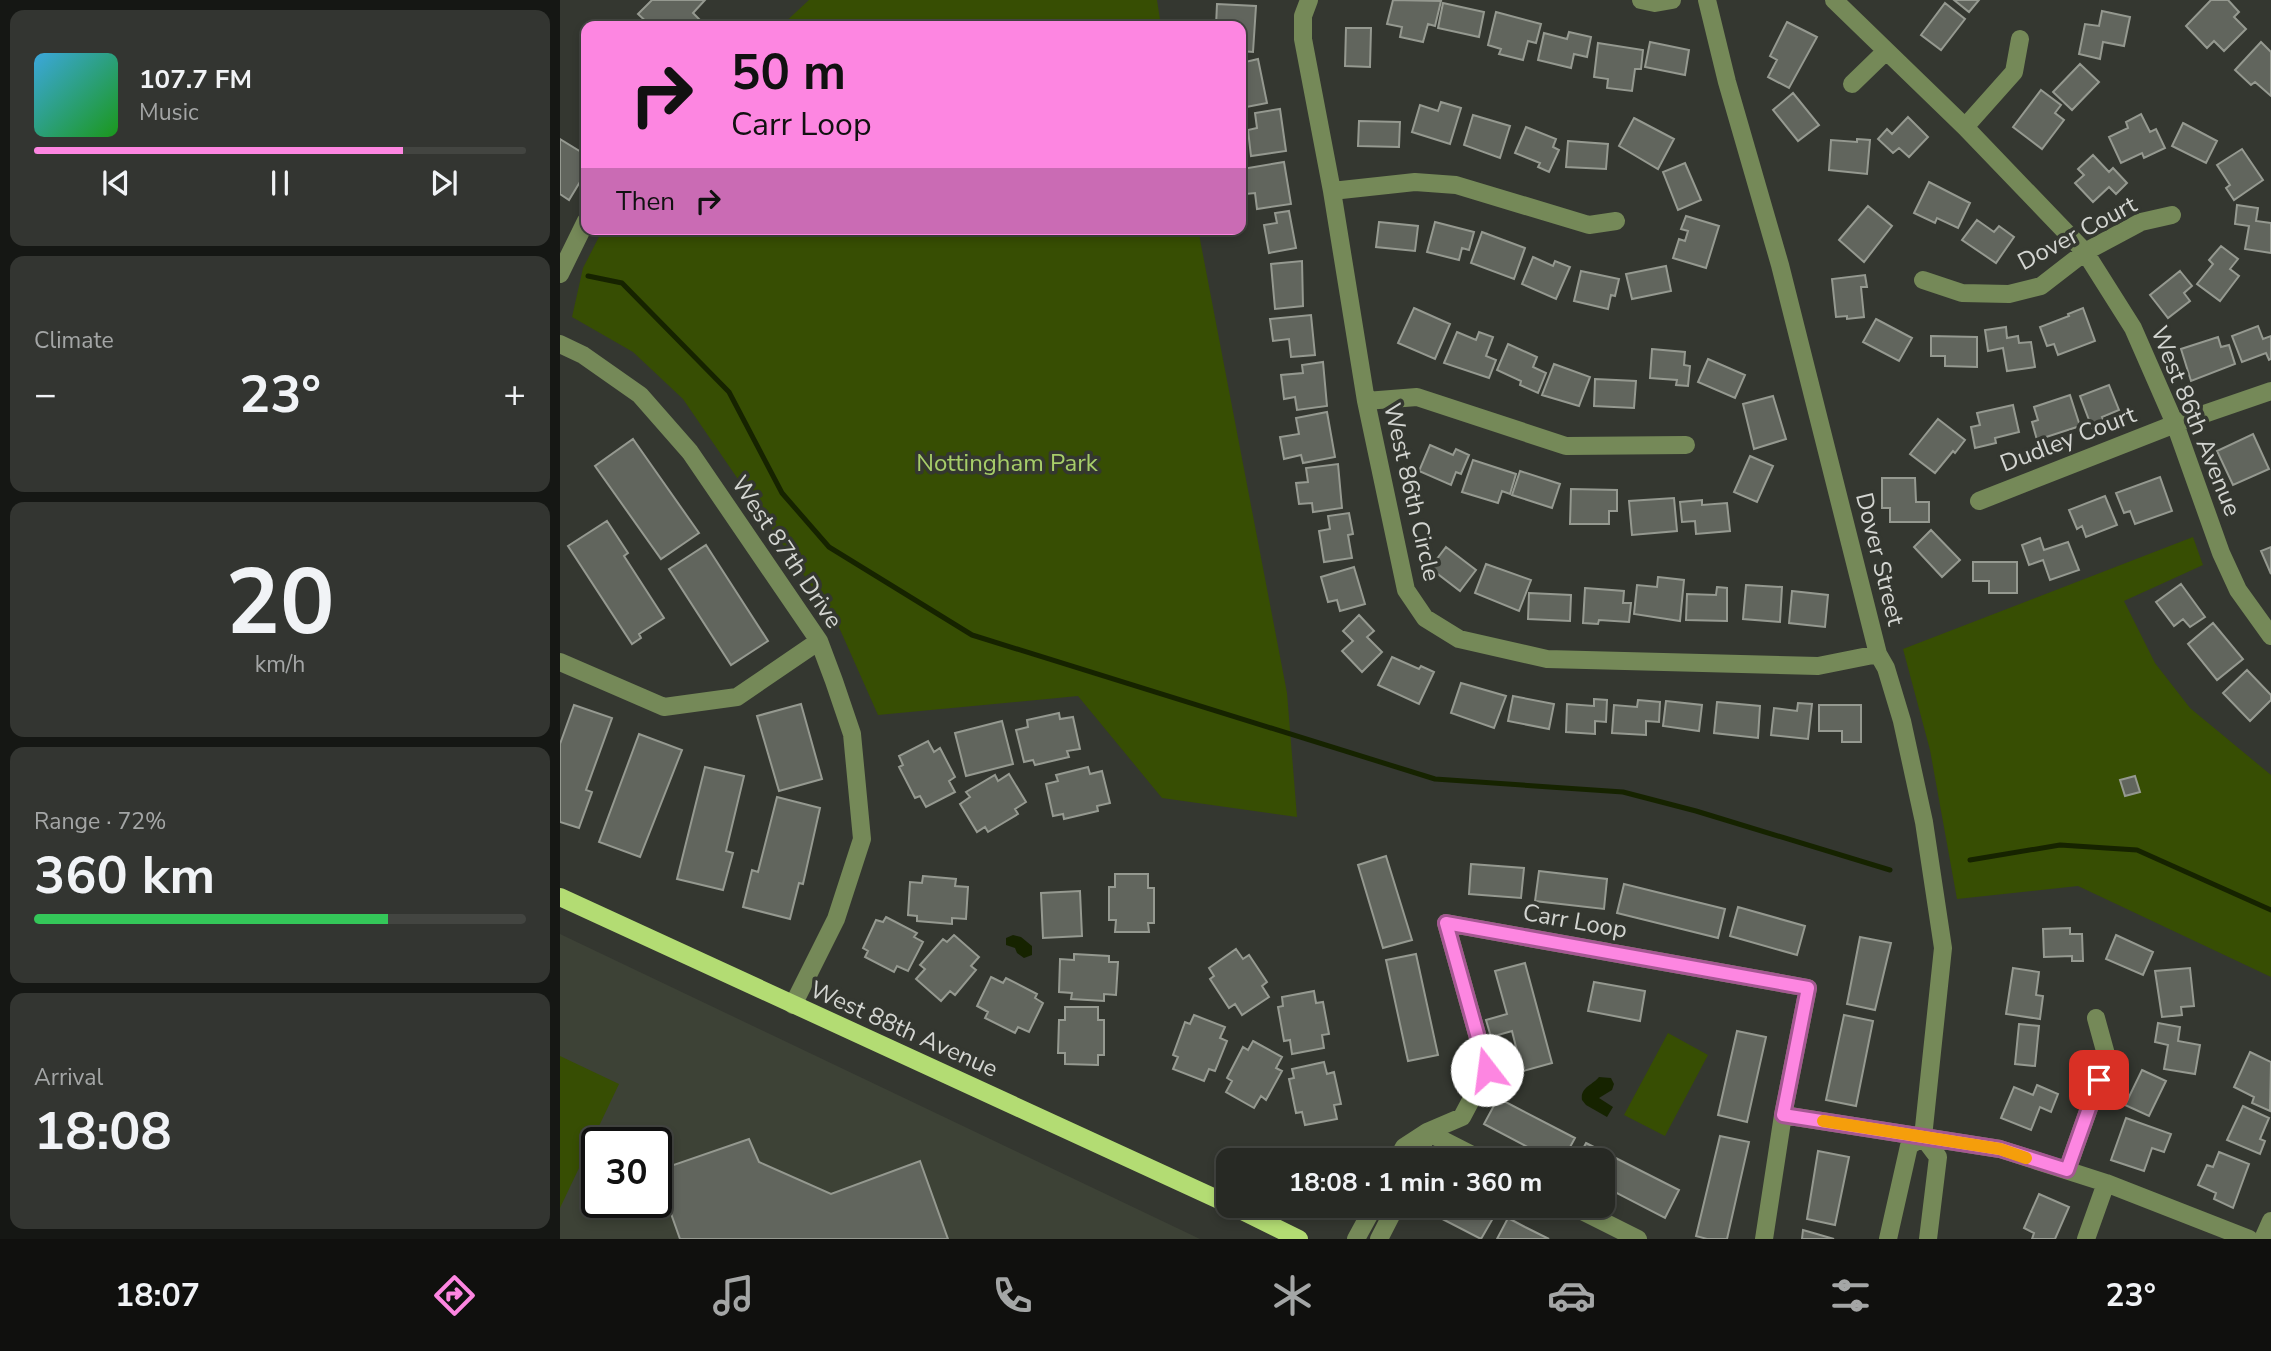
<!DOCTYPE html>
<html lang="en">
<head>
<meta charset="utf-8">
<style>
	:root { --surface:#272924; --page:#333531; --text:#f1f3f6; --muted:#a4a6a6; --line:#434541; --accent:#fd86e1 }
	body { margin:0; font-family:"Nunito Sans",sans-serif; background:var(--page); color:var(--text); height:100vh; display:flex; flex-direction:column; font-size:26px; white-space:nowrap }
	* { box-sizing:border-box; margin:0 }
	p { font-size:23px; color:var(--muted) }
	.icon { flex:none; width:38px; height:38px; fill:none; stroke:currentColor; stroke-width:2; stroke-linecap:round; stroke-linejoin:round }
	.map { position:relative; flex:1; overflow:hidden }
	.details { display:flex; flex-direction:column; gap:10px; padding:10px; background:#151714; width:560px }
	.details>* { flex:none }
	.guide { position:absolute; left:21px; top:21px; width:665px; height:214px; border-radius:14px; box-shadow:0 4px 10px #0003,0 0 0 2px var(--line); background:#fd86e1; color:#111; overflow:hidden }
	.speed { position:absolute; left:21px; top:1127px; display:flex; gap:14px; font-size:35px; font-weight:700; text-align:center }
	.speed>* { display:grid; place-content:center; width:91px; height:91px; border-radius:50%; background:var(--surface); box-shadow:0 4px 10px #0003,0 0 0 2px var(--line); line-height:1 }
	.speed .limit { border:4px solid #111; border-radius:10px; background:#fff; color:#111 }
	.pin { position:absolute; display:grid; place-items:center; width:60px; height:60px; color:#fff; margin:-30px; border-radius:14px; box-shadow:0 4px 10px #0006 }
	.me { position:absolute; width:77px; margin:-38px; rotate:345deg; stroke-linejoin:round; filter:drop-shadow(0 0 5px #0008) }
	.turn { display:flex; align-items:center; gap:24px; height:147px; padding:0 35px; font-size:32px }
	.turn .icon { width:91px; height:91px; stroke-width:2.5 }
	.turn b { display:block; font-size:49px; line-height:60px }
	.then { display:flex; align-items:center; height:66px; padding:0 35px; background:#0003; gap:14px; font-size:26px }
	.big { font-size:52px; font-weight:700; line-height:1.1 }
	.details .card { flex:1; display:flex; flex-direction:column; justify-content:center; gap:10px; min-width:0; padding:0 24px; border-radius:14px; background:var(--page) }
	.details .dial { align-items:center; gap:0 }
	.dial b { font-size:91px; line-height:1 }
	.song { display:flex; align-items:center; gap:21px }
	.cover { width:84px; height:84px; border-radius:10px; background:linear-gradient(135deg,hsl(200 70% 55%),hsl(120 70% 35%)) }
	.played { height:7px; border-radius:4px; background:linear-gradient(90deg,var(--accent) 75%,var(--line) 75%) }
	.keys { display:flex; justify-content:space-around; direction:ltr }
	.heat { display:flex; justify-content:space-between; align-items:center; font-size:38px; direction:ltr }
	.charge { height:10px; border-radius:5px; background:linear-gradient(90deg,#34c759 72%,var(--line) 0) }
	.trip { position:absolute; left:656px; top:1148px; width:399px; height:70px; border-radius:14px; background:var(--surface); box-shadow:0 4px 10px #0003,0 0 0 2px var(--line); font-weight:700; line-height:70px; text-align:center }
	.tab-bar { display:flex; height:112px; justify-content:space-around; align-items:center; background:#10100e; color:var(--muted) }
	.tab-bar .icon { width:49px; height:49px }
	.tab-bar .selected { color:var(--accent) }
	.tab-bar b { font-size:32px; color:var(--text) }
	main { display:flex; flex:1; min-height:0 }
	.map>svg:first-child { display:block }
	.built { fill:#3d4236; fill-rule:evenodd }
	.green { fill:#374e03 }
	.water { fill:#162300 }
	.lines { fill:none; stroke-linecap:round; stroke-linejoin:round }
	.stream { stroke:#162300; stroke-width:5 }
	.building { fill:#61655d; stroke:#959990; stroke-width:2 }
	.minor { stroke:#758958; stroke-width:18 }
	.major { stroke:#b3dc73; stroke-width:18 }
	.route-casing { stroke:#a45792; stroke-width:18 }
	.route { stroke:#fd86e1; stroke-width:12 }
	.slow { stroke:#f59e0b; stroke-width:12 }
	.labels { text-anchor:middle; dominant-baseline:central; stroke-width:7; stroke-linejoin:round; paint-order:stroke }
	.street-label { font-size:24px; fill:#d3d5d1; stroke:#343730 }
	.park-label { font-size:24px; fill:#a7ce69; stroke:#343730 }
</style>
</head>
<body>
<main>
<section class="details">
<div class="card">
<div class="song"><i class="cover"></i><div><b>107.7 FM</b><p>Music</p></div></div>
<div class="played"></div>
<div class="keys"><svg class="icon" aria-label="previous" viewBox="0 0 24 24"><path d="M18 5L8 12l10 7zM5 5v14"/></svg><svg class="icon" aria-label="pause" viewBox="0 0 24 24"><path d="M8 5v14M16 5v14"/></svg><svg class="icon" aria-label="next" viewBox="0 0 24 24"><path d="M6 5l10 7-10 7zM19 5v14"/></svg></div>
</div>
<div class="card"><p>Climate</p>
<div class="heat"><a>−</a><b class="big">23°</b><a>+</a></div>
</div>
<div class="card dial"><b>20</b><p>km/h</p></div>
<div class="card"><p>Range · 72%</p><b class="big">360 km</b><div class="charge"></div></div>
<div class="card"><p>Arrival</p><b class="big">18:08</b></div>
</section>
<div class="map">
<svg width="1711" height="1239" viewBox="0 0 1711 1239">
	<rect width="100%" height="100%" fill="#343730"/>
	<path class="built" d="M0 934 640 1239H0ZM37 1143H96V1202H37Z"/>
	<path class="green" d="M249 0H597L601 26H221Z
		M43 229H638L727 693 737 817 602 798 518 696 318 715 278 625 123 399 73 352 12 317 23 268Z
		M1633 537 1643 565 1564 601 1595 663 1630 708 1711 775V977L1518 886 1397 899 1370 750 1343 649Z
		M1108 1033 1148 1055 1105 1136 1064 1115Z
		M0 1056 59 1084 0 1208Z"/>
	<path class="water" d="M453 935 461 937 472 946V955L464 958 457 953 455 948 446 945V938Z
		M1039 1077 1051 1078 1054 1084 1052 1090 1039 1098 1053 1107 1047 1117 1026 1105 1022 1100C1020 1087 1033 1085 1039 1077Z"/>
	<g class="lines">
		<path class="stream" d="M28 276 62 283 169 392 222 493 269 547 412 635 875 779 1063 792 1136 811 1330 870
			M1410 860 1500 845 1577 850 1711 910"/>
	</g>
	<path class="building" d="M92 0H145L133 13 144 24 91 26 78 14Z
		M833 0 881 1 875 26 868 24 863 42 840 37 842 27 827 24Z
		M1394 0H1419L1409 12Z
		M1651 0H1668L1679 12 1674 17 1686 29 1664 51 1654 41 1647 48 1626 26Z
		M883 3 924 12 919 37 878 28Z
		M1385 3 1405 19 1381 50 1361 35Z
		M657 4 696 6 693 52 681 51V26H656Z
		M1542 11 1570 17 1564 46 1543 42 1540 59 1519 54 1525 24 1539 26Z
		M936 12 981 24 976 43 968 41 963 60 939 54 941 49 928 45Z
		M1227 22 1257 37 1229 88 1208 77 1217 60 1210 56Z
		M786 28H811L810 67 785 66Z
		M1009 32 1031 37 1027 57 1014 54 1011 68 978 60 984 33 1007 39Z
		M1090 42 1129 50 1125 75 1085 67Z
		M1701 42 1711 52V96L1695 82 1691 85 1675 70Z
		M1038 43 1083 50 1081 69H1075L1072 91 1047 88 1048 79 1034 77Z
		M698 59 707 103 681 108V63Z
		M1520 64 1539 82 1512 110 1493 92Z
		M1481 90 1501 105 1495 113 1504 120 1482 149 1453 127Z
		M1233 93 1259 125 1238 141 1213 110Z
		M881 102 901 108 890 144 852 132 860 105 878 111Z
		M720 109 726 151 691 156 688 130 697 128 695 113Z
		M1581 114 1590 132 1596 129 1605 148 1584 158 1582 153 1561 163 1549 137 1568 128 1566 122Z
		M913 115 950 126 940 158 904 145Z
		M1348 117 1368 137 1349 157 1339 148 1333 153 1318 139 1327 129 1332 134Z
		M1074 118 1114 139 1098 169 1059 146Z
		M799 121 840 122 839 147 798 146Z
		M1623 123 1657 141 1646 163 1612 146Z
		M966 127 996 139 993 147 999 150 989 172 978 167 980 163 955 153Z
		M0 139 26 155V172L9 200 0 194Z
		M1297 139 1310 140 1307 174 1269 170 1271 140 1297 142Z
		M1008 141 1048 144 1046 169 1006 167Z
		M1682 149 1703 180 1674 200 1666 188 1670 185 1657 165Z
		M1533 155 1549 172 1553 168 1567 183 1556 194 1549 187 1533 202 1515 183 1524 175 1518 169Z
		M724 162 731 204 697 209 695 193 686 194 682 169Z
		M1125 163 1141 200 1118 210 1103 172Z
		M1369 182 1410 203 1398 228 1377 218 1375 223 1354 213Z
		M1677 205 1698 208 1696 221 1711 223V253L1685 249 1689 226 1675 224Z
		M1308 206 1332 226 1304 262 1279 240Z
		M729 211 736 248 709 253 704 225 717 223 715 213Z
		M1126 216 1159 226 1146 268 1113 258 1119 239 1125 241 1128 231 1121 229Z
		M1417 220 1434 232 1439 226 1454 237 1436 263 1402 240Z
		M819 222 858 226 855 251 816 247Z
		M875 222 914 232 909 250 902 248 899 260 867 252Z
		M922 232 965 248 954 279 911 263Z
		M1661 246 1678 259 1670 269 1679 276 1660 301 1637 284 1653 264 1649 260Z
		M973 257 993 266 995 261 1010 267 996 299 962 284Z
		M742 261 743 306 715 309 711 264Z
		M1106 266 1111 291 1072 299 1066 274Z
		M1021 271 1059 279 1055 296 1051 295 1048 309 1014 301Z
		M1620 271 1632 286 1624 293 1630 301 1608 318 1590 295Z
		M1305 275 1307 287H1301L1304 317 1287 319V316L1276 317 1272 279Z
		M854 308 890 324 875 359 838 343Z
		M1523 308 1535 341 1498 355 1494 344 1487 346 1480 327 1509 316 1508 314Z
		M751 315 755 355 731 357 729 339 713 341 710 319Z
		M1316 319 1352 338 1339 361 1303 342Z
		M1698 326 1703 339 1711 336V359L1709 360 1706 353 1682 362 1672 336Z
		M1446 327 1447 338 1458 336 1459 343 1471 342 1475 367 1447 371 1443 348 1428 351 1425 330Z
		M897 332 916 340 919 332 933 337 926 356 936 360 929 378 884 363Z
		M1371 336 1417 337V367L1385 366V356H1371Z
		M1658 337 1661 347 1669 345 1675 364 1631 381 1621 349Z
		M948 344 977 357 973 367 986 373 978 393 960 385 961 381 937 370Z
		M1092 349 1125 352 1124 365 1130 366 1128 386 1116 385 1117 380 1090 378Z
		M1148 359 1185 375 1175 398 1138 382Z
		M763 362 767 406 737 410 735 397 724 399 721 375 743 373 742 365Z
		M994 364 1030 377 1019 406 982 395Z
		M1035 379 1076 381 1074 408 1034 406Z
		M1549 385 1559 410 1542 417 1545 423 1532 428 1520 396Z
		M1510 395 1520 426 1477 440 1472 422 1478 420 1474 407Z
		M1213 396 1226 439 1194 449 1183 404Z
		M1453 405 1459 432 1435 438 1436 443 1415 448 1411 427 1420 425 1417 413Z
		M767 412 775 457 743 463 741 455 724 459 720 437 739 434 736 418Z
		M1378 419 1405 440 1395 453 1393 451 1375 473 1350 454Z
		M1693 434 1709 469 1673 485 1657 451Z
		M73 439 139 533 101 559 35 466Z
		M870 445 893 455 896 449 909 455 901 474 896 472 891 485 859 471Z
		M1190 456 1213 466 1197 502 1174 492Z
		M913 460 956 474 950 494 942 491 938 503 902 492Z
		M778 464 782 508 753 512 752 503 739 504 736 483 748 482 746 468Z
		M960 471 1000 484 992 508 952 495Z
		M1600 477 1612 511 1575 524 1570 511 1564 513 1556 493Z
		M1322 478H1355L1356 502H1369V522H1330V508H1322Z
		M1011 489 1057 490V511H1049V524H1010Z
		M1545 496 1557 525 1526 537 1522 526 1517 529 1509 510Z
		M1114 498 1117 531 1072 535 1069 501Z
		M1142 500V505L1167 503 1170 531 1136 534 1135 521 1122 522 1120 502Z
		M789 513 793 534 788 535 792 558 764 562 759 531 770 529 768 516Z
		M47 521 68 553 64 556 104 618 79 634 81 638 72 644 8 546Z
		M1371 530 1400 560 1382 577 1354 547Z
		M1480 538 1484 550 1508 542 1519 570 1490 580 1483 560 1469 565 1462 545Z
		M146 545 208 641 171 665 109 569Z
		M886 547 916 570 900 591 870 568Z
		M1711 547V574L1701 551Z
		M1413 562H1457V593H1429V581H1413Z
		M926 564 971 580 959 611 915 593Z
		M794 567 805 604 780 611 777 600 768 602 761 577Z
		M1098 577 1124 580 1120 621 1074 614 1077 585 1097 587Z
		M1621 584 1645 617 1630 627 1623 619 1614 626 1596 602Z
		M1186 585 1222 587 1220 622 1183 619Z
		M1157 587 1167 588V621L1126 620 1127 594 1156 595Z
		M1025 588 1064 591 1063 603H1071L1069 622 1039 620 1038 624 1023 623Z
		M1232 591 1268 595 1265 627 1229 623Z
		M969 593 1011 595 1010 621 968 619Z
		M799 615 814 631 807 637 822 652 802 672 782 651 793 641 783 631Z
		M1653 623 1683 659 1657 680 1628 644Z
		M832 657 859 669 861 666 874 672 859 704 818 685Z
		M1687 670 1711 695V700L1690 721 1663 693Z
		M901 683 946 696 934 728 891 713Z
		M953 696 994 704 989 729 948 721Z
		M1034 699 1047 700 1046 722 1035 721V734L1006 732 1007 704 1034 706Z
		M1078 700 1100 702 1099 722 1086 721V735L1052 733 1054 705 1077 707Z
		M1106 701 1142 705 1139 731 1103 726Z
		M1157 702 1200 706 1198 738 1154 733Z
		M1238 703 1252 704 1248 739 1211 735 1214 708 1237 711Z
		M241 704 262 779 219 791 197 716Z
		M14 705 52 718 26 790 32 792 19 828 0 822V744Z
		M1259 705H1301V742H1282V731H1259Z
		M499 713 500 719 513 717 520 749 507 751 509 757 475 765 473 760 464 762 456 730 468 727 467 720Z
		M442 721 453 764 406 776 395 733Z
		M79 734 122 750 80 857 39 842Z
		M368 741 374 752 380 748 395 777 389 781 395 792 366 807 360 796 355 798 339 767 343 765 339 756Z
		M145 767 184 776 166 851 173 853 163 890 117 879Z
		M528 767 530 774 542 771 550 803 537 806 538 811 504 819 503 814 493 816 486 784 498 781 496 775Z
		M449 774 466 802 455 809 458 814 428 832 425 827 417 832 400 804 410 797 406 792 435 775 438 781Z
		M1575 776 1580 792 1565 796 1560 780Z
		M217 797 260 808 243 884 239 883 230 919 183 907 192 870 198 872Z
		M826 856 852 940 823 948 798 865Z
		M911 864 964 868 961 898 909 894Z
		M979 871 1047 879 1044 909 975 901Z
		M555 874H588V888H594V923H588L589 932H555L556 920H549V887H555Z
		M363 876 396 879 395 886 408 887 406 919 392 918V924L357 921V916L348 915 350 882 362 883Z
		M1064 884 1165 909 1158 938 1057 913Z
		M520 891 522 936 483 938 481 893Z
		M1178 907 1245 926 1237 955 1170 936Z
		M326 917 357 933 354 937 363 942 348 971 337 966 334 972 305 957 308 951 303 948 316 920 323 922Z
		M1510 928V934H1522L1523 961H1512V956L1484 957 1483 929Z
		M394 935 419 957 411 966 416 970 395 995 390 991 381 1001 356 979 365 969 360 965 383 939 387 942Z
		M1556 935 1593 952 1583 975 1546 959Z
		M1300 937 1331 943 1315 1010 1287 1004Z
		M676 949 683 959 689 955 707 982 702 986 709 997 682 1015 675 1004 669 1008 650 979 654 976 649 968Z
		M514 954 549 956V962H558L556 995 544 994V1001L511 999 512 993 499 992 500 959 514 960Z
		M856 954 878 1055 848 1061 826 960Z
		M965 963 992 1063 963 1071 961 1064 941 1070 936 1052 956 1047 952 1031 931 1037 926 1020 947 1014 935 971Z
		M1453 968 1479 972 1476 995 1483 996 1480 1019 1446 1014Z
		M1630 968 1634 1006 1621 1007 1622 1015 1602 1017 1595 971Z
		M431 977 443 983 446 978 477 994 475 998 483 1003 469 1032 458 1027 455 1033 425 1018 428 1012 417 1006Z
		M1034 982 1085 991 1080 1021 1028 1011Z
		M754 991 756 1003 763 1002 769 1034 762 1035 764 1048 732 1054 730 1040 724 1041 718 1007 723 1006 722 997Z
		M505 1007H538V1020H544V1055H538V1065L505 1064V1053H498L499 1020H505Z
		M634 1015 665 1027 660 1038 667 1041 655 1071 649 1069 644 1081 613 1069 618 1057 613 1055 625 1022 630 1024Z
		M1284 1015 1313 1021 1296 1106 1266 1100Z
		M1598 1023 1620 1027 1618 1041 1640 1045 1635 1074 1604 1069 1608 1045 1595 1042Z
		M1459 1024 1479 1026 1475 1066 1455 1064Z
		M1177 1031 1206 1037 1187 1122 1158 1115Z
		M693 1041 722 1057 716 1068 722 1071 706 1100 701 1096 694 1108 666 1092 672 1081 667 1078 683 1047 688 1050Z
		M1690 1052 1711 1062 1710 1111 1692 1103 1694 1097 1674 1087Z
		M764 1062 767 1074 774 1072 781 1104 774 1105 777 1119 745 1125 742 1112 736 1113 729 1079 734 1078 732 1069Z
		M1582 1070 1606 1081 1589 1116 1565 1105Z
		M1477 1085 1498 1094 1491 1112 1480 1107 1471 1130 1441 1118 1454 1087 1473 1095Z
		M938 1098 1015 1138 1003 1160H992L924 1124Z
		M1683 1106 1709 1118 1700 1139 1705 1141 1700 1154 1667 1140Z
		M1566 1118 1611 1134 1604 1152 1592 1148 1584 1171 1551 1160Z
		M1160 1136 1189 1142 1167 1239H1147L1136 1236Z
		M189 1139 199 1162 271 1194 360 1161 388 1239H120L96 1171Z
		M1026 1143 1119 1190 1105 1218 1043 1186V1160H1017Z
		M1258 1151 1289 1157 1275 1225 1247 1219Z
		M1659 1152 1689 1164 1673 1208 1654 1199 1656 1193 1638 1185 1647 1165 1653 1167Z
		M1479 1194 1509 1207 1495 1239H1472L1474 1233 1464 1228Z
		M862 1206H923L936 1213 921 1239 861 1208Z
		M948 1218 965 1227 989 1239H937Z
		M1243 1230 1274 1239H1242Z"/>
	<g class="lines">
		<path class="minor" d="M749 0 743 16V39L772 191 806 401 846 590 865 618 899 639 987 659 1258 666 1318 654
			M1081 0 1095 3 1112 0
			M1147 0 1167 82 1220 265 1318 654 1326 668 1342 721 1364 822 1383 948 1363 1137 1378 1157 1368 1239
			M1274 0 1405 127 1525 252 1573 328 1615 424 1661 553 1678 590 1711 636
			M1292 84 1326 51
			M1405 127 1454 72 1460 39
			M772 191 855 182 896 185 1029 225 1056 221
			M0 274 26 221
			M1363 280 1402 293 1449 294 1481 286 1525 252 1581 222 1612 215
			M0 344 23 355 80 395 130 452 259 641 274 681 292 734 302 839 276 919 233 1005
			M806 401 857 397 1006 446 1126 445
			M1419 501 1615 424 1711 391
			M0 662 104 707 177 697 259 641
			M1223 1115 1440 1149 1546 1183 1689 1239
			M837 1160 844 1147 867 1132
			M858 1160 867 1132
			M922 1160 867 1132 902 1117 927 1070 886 923 1248 988 1223 1115 1204 1239
			M1507 1170 1547 1058 1536 1018
			M1012 1206 1078 1239
			M796 1239 814 1206
			M819 1239 836 1206
			M1328 1239 1349 1146 1363 1137
			M1526 1239 1546 1183
			M1703 1239 1711 1221"/>
		<path class="major" d="M0 897 668 1204
			M672 1206 739 1239"/>
	</g>
	<g class="lines">
		<defs>
			<path id="route" d="M927 1070 886 923 1248 988 1223 1115 1440 1149 1507 1170 1539 1080"/>
		</defs>
		<use href="#route" class="route-casing"/>
		<use href="#route" class="route"/>
		<path class="slow" d="M1263 1121 1440 1149 1466 1158"/>
	</g>
	<g class="labels">
		<g class="street-label">
			<text transform="translate(1517 233) rotate(-28)">Dover Court</text>
			<text transform="translate(1636 421) rotate(68)">West 86th Avenue</text>
			<text transform="translate(1508 439) rotate(-21)">Dudley Court</text>
			<text transform="translate(852 492) rotate(77)">West 86th Circle</text>
			<text transform="translate(227 552) rotate(56)">West 87th Drive</text>
			<text transform="translate(1320 559) rotate(76)">Dover Street</text>
			<text transform="translate(1015 921) rotate(10)">Carr Loop</text>
			<text transform="translate(344 1029) rotate(24)">West 88th Avenue</text>
		</g>
		<g class="park-label">
			<text x="447" y="463">Nottingham Park</text>
		</g>
	</g>
</svg>
<div class="speed"><div class="limit">30</div></div>
<div class="pin" style="left:1539px;top:1080px;background:#d93025"><svg class="icon" aria-label="arrive" viewBox="0 0 24 24"><path d="M6 21V4h12l-3 4 3 4H6"/></svg></div>
<svg class="me" style="left:927px;top:1070px" viewBox="-20 -20 40 40"><circle r="19" fill="#fff"/><path d="M0-13L10 11 0 6-10 11z" fill="#fd86e1"/></svg>
<div class="trip">18:08 · 1 min · 360 m</div>
<div class="guide">
<div class="turn"><svg class="icon" aria-label="right" viewBox="0 0 24 24"><path d="M7 20v-9h11M14 6l5 5-5 5"/></svg><div><b>50 m</b>Carr Loop</div></div>
<div class="then">Then<svg class="icon" aria-label="right" viewBox="0 0 24 24"><path d="M7 20v-9h11M14 6l5 5-5 5"/></svg></div>
</div>
</div>
</main>
<nav class="tab-bar">
<b>18:07</b>
<svg class="icon selected" aria-label="directions" viewBox="0 0 24 24"><path d="M12 3l9 9-9 9-9-9zM9 14v-3h6M13 9l2 2-2 2"/></svg>
<svg class="icon" aria-label="music" viewBox="0 0 24 24"><path d="M9 18V5l10-2v13"/><circle cx="6" cy="18" r="3"/><circle cx="16" cy="16" r="3"/></svg>
<svg class="icon" aria-label="phone" viewBox="0 0 24 24"><path d="M5 4h4l2 5-3 2q2 4 5 5l2-3 5 2v4C11 20 4 13 5 4z"/></svg>
<svg class="icon" aria-label="climate" viewBox="0 0 24 24"><path d="M12 3v18M4 7l16 10M4 17L20 7"/></svg>
<svg class="icon" aria-label="car" viewBox="0 0 24 24"><path d="M5 17H2v-5l4-1 3-4h7l3 4 3 1v5h-3M9 17h6M6 11h13"/><circle cx="7" cy="17" r="2"/><circle cx="17" cy="17" r="2"/></svg>
<svg class="icon" aria-label="filters" viewBox="0 0 24 24"><path d="M4 7h16M4 17h16"/><circle cx="9" cy="7" r="2"/><circle cx="15" cy="17" r="2"/></svg>
<b>23°</b>
</nav>
</body>
</html>
